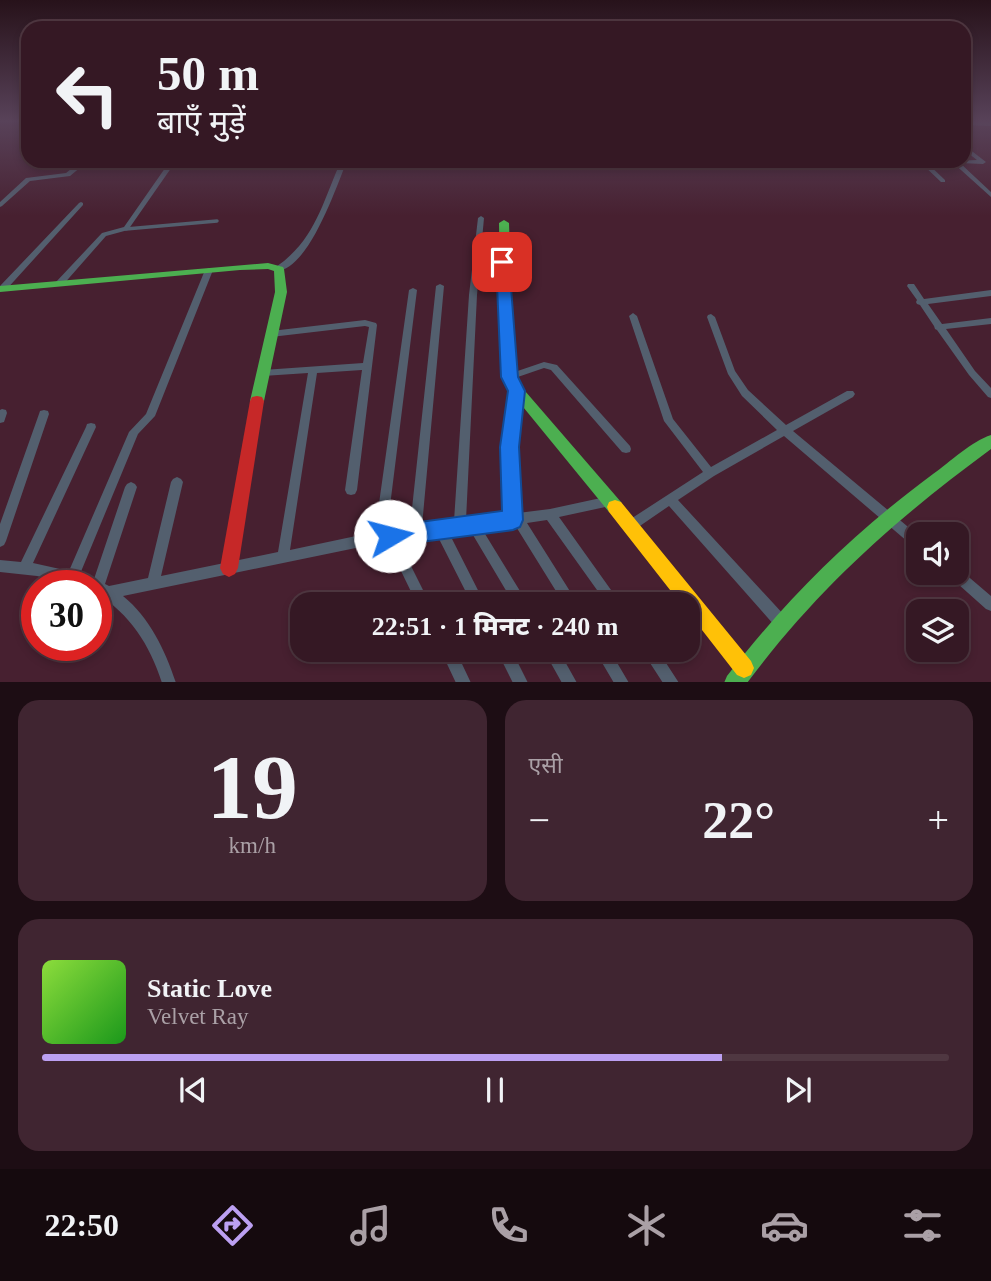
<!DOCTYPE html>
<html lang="hi">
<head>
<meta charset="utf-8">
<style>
	:root { --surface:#351824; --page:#402531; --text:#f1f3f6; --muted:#aaa0a6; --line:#4f3741; --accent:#bca0f2 }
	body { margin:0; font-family:"Times New Roman","Noto Sans Devanagari",serif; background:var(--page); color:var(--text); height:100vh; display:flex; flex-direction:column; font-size:26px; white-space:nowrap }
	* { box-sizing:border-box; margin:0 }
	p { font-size:23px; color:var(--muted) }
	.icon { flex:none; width:38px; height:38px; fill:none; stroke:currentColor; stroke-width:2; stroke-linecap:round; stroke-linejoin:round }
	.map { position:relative; height:682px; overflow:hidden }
	.details { display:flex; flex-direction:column; gap:18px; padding:18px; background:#1d0d14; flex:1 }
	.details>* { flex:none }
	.hud { position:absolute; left:21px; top:21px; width:950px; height:147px; border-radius:21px; box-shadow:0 4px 10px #0003,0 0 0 2px var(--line); background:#351824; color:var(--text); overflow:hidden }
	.controls { position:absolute; left:906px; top:522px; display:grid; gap:14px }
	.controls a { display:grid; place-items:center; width:63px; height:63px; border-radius:14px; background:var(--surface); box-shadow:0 4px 10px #0003,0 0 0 2px var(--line); font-size:35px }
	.speed { position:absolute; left:21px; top:570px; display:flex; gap:14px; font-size:35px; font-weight:700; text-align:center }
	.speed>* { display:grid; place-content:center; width:91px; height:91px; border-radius:50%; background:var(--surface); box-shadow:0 4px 10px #0003,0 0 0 2px var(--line); line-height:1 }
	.speed .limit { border:10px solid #d22; background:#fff; color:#111 }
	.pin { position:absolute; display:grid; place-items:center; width:60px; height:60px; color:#fff; margin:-30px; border-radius:14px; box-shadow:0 4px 10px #0006 }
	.me { position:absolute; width:77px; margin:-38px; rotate:82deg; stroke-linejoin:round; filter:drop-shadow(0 0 5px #0008) }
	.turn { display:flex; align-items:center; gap:24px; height:147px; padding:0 21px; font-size:32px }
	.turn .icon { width:91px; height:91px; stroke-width:2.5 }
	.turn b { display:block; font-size:49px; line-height:60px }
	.big { font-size:52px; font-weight:800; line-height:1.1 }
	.details .tile { flex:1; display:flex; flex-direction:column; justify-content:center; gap:10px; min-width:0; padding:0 24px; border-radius:21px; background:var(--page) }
	.details .dial { align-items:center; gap:0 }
	.dial b { font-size:91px; line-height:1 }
	.song { display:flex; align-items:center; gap:21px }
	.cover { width:84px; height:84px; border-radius:10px; background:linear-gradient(135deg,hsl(90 70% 55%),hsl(120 70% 35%)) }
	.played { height:7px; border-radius:4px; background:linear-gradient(90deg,var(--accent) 75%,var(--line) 75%) }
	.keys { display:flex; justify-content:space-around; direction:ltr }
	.heat { display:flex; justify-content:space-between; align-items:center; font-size:38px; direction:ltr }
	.details .tiles { flex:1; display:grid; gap:18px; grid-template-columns:1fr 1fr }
	.tile:last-child { grid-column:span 2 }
	.trip { position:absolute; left:290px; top:592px; width:410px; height:70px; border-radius:21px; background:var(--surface); box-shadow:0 4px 10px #0003,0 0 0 2px var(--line); font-weight:800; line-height:70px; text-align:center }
	.tabs { display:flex; height:112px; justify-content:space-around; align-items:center; background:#150a0e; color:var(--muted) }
	.tabs .icon { width:49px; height:49px }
	.tabs .current { color:var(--accent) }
	.tabs b { font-size:32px; color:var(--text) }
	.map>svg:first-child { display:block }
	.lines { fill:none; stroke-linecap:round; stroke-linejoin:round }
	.lane { stroke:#535f6e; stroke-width:3.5 }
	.street { fill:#535f6e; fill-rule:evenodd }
	.fast { fill:#4caf50; fill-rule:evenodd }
	.slow { fill:#ffc107; fill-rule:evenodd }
	.jam { fill:#c62828; fill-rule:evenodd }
	.route { fill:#1a73e8; stroke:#114b97; stroke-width:2 }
</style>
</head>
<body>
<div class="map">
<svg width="991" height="683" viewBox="0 0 991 683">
	<rect width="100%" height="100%" fill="#472030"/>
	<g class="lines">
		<path class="lane" d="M126 229 217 221"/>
		<path class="street" d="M964 121 991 122V126L964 125Z
			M964 145 986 162 983 164 960 163 991 192V197L951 161 977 160 964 150Z
			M81 161H88L70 176 30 181 2 206 0 207V202L26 178 66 173Z
			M170 161H176L128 230 106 236 62 286H56L55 284 56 282 102 233 124 227Z
			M341 161H347C336 187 309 270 276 271L275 269 276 267C316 239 322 203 341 161Z
			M919 161H925L945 180V182H941Z
			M81 202 83 203V205L5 291H0V286L79 203Z
			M481 216 484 218 477 295 466 520 507 514 505 447 511 391 513 388H519L521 391 515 447 518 513 550 509 610 496 614 497 616 501 614 505 610 506 559 517 621 604H607L547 520 527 523 578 604H564L515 525 482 529 528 604H514L470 530 449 533 485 604H472L437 535 398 540 430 604H417L387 542 380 543 123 596C150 618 165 650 176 683H162C150 645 130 614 96 593V586H78L37 576 0 572V560L21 562 86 427 87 424 91 423 95 424 96 427 33 563 69 571 129 432 146 414 205 270 209 268 213 270 155 416 138 434 80 574 94 579 125 487 127 484 131 482 135 484 137 487 105 584 109 586 148 578 171 482 173 479 177 477 181 479 183 482 161 576 278 552 308 373 263 376 260 375 258 373 260 371 263 370 363 363 369 327 365 326 271 337 267 334 271 331 365 320 376 323 377 325 357 490 355 494 351 495 347 494 345 490 362 370 317 373 290 550 375 532 409 290 413 288 417 290 387 530 410 527 436 286 440 284 444 286 422 526 454 521 469 295 478 218Z
			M908 284H914L924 299 991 290V296L928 304 942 324 991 318V324L946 329 975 371 991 388V398L988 397 969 375 937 330 935 329 934 326 920 305 917 304 916 302 917 300 907 286Z
			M633 313 637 316 673 419 711 467 777 430 742 396 728 374 707 317 708 315 711 314 715 317 735 371 748 390 786 425 847 391H853L855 394 853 397 793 431 919 536V550L915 548 784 436 714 476 678 500 785 616 787 621 785 626 780 628 775 626 669 506 634 530 630 532 626 530 624 526 626 522 703 472 664 421 629 316Z
			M544 362 557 365 630 446 631 449 630 452 626 453 622 452 551 370 544 368 509 380 506 379 504 377 506 375Z
			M2 409 6 410 7 413 4 422 0 423V410Z
			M44 410 48 411 49 414 6 541 4 545 0 547V524L39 414 40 411Z
			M957 567 991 596V611L986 609 949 576 947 572H957Z
			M440 649H455L471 683H456Z
			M496 649H511L528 683H513Z
			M543 649H558L577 683H562Z
			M594 649H609L629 683H614Z
			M641 649H657L679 683H663Z"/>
		<path class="fast" d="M504 220 509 223 513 346 519 384 621 502 623 507 621 512 615 514 609 512 506 386 501 346 499 223Z
			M268 263 283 267 284 269 287 292 264 401 262 405 257 406 252 405 250 401 275 292 274 271 268 269 240 270 0 292V286Z
			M991 435V449C896 519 818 588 747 683H724L727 676C789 596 852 534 933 474 950 462 972 441 991 435Z"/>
		<path class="slow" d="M615 500 621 502 751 661 754 668 751 675 744 678 737 675 688 612V604H681L609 512 607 507 609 502Z"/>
		<path class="jam" d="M257 396 262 397 264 401 238 568 235 574 229 577 223 574 220 568 250 401 252 397Z"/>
	</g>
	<linearGradient id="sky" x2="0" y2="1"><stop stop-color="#27121a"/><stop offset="0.56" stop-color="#584259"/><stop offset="1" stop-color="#584259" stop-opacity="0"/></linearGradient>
	<rect width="991" height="216" fill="url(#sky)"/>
	<path class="route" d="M502 258 509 262 518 377 525 391 519 447 523 520 520 527 513 530 390 546 382 543 379 536 382 529 390 526 502 511 500 447 508 391 501 377 496 262Z"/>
</svg>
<div class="controls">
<a><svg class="icon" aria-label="sound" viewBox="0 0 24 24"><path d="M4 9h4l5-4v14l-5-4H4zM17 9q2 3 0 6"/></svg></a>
<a><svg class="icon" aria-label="layers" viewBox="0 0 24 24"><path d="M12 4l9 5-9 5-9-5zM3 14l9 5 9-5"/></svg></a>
</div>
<div class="speed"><div class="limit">30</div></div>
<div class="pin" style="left:502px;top:262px;background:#d93025"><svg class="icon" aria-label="arrive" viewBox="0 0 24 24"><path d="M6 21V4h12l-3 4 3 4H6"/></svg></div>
<svg class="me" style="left:390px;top:536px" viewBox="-20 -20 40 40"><circle r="19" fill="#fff"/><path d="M0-13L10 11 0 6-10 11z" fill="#1a73e8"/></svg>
<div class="trip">22:51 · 1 मिनट · 240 m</div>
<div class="hud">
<div class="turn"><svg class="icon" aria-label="left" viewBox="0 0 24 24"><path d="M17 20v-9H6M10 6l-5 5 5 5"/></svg><div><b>50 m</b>बाएँ मुड़ें</div></div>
</div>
</div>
<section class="details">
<div class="tiles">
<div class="tile dial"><b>19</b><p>km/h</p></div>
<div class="tile"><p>एसी</p>
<div class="heat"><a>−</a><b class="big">22°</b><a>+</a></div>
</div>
<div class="tile">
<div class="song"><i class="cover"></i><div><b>Static Love</b><p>Velvet Ray</p></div></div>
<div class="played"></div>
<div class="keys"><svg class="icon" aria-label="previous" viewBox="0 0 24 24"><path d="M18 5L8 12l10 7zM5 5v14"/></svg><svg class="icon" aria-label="pause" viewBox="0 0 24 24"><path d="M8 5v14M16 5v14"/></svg><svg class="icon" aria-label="next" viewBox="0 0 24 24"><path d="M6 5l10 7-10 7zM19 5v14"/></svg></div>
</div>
</div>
</section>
<nav class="tabs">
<b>22:50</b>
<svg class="icon current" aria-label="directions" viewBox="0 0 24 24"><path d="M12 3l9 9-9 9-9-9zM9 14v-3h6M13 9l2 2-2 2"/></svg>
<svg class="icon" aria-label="music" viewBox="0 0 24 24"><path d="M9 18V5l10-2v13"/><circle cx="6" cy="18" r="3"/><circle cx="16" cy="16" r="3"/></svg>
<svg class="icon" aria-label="phone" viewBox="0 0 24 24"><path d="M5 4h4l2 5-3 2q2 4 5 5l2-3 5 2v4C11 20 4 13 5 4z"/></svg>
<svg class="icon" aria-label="climate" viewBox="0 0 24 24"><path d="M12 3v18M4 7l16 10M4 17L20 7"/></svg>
<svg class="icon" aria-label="car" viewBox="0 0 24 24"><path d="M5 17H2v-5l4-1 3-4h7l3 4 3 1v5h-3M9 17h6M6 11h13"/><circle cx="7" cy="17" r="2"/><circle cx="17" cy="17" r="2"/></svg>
<svg class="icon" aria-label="filters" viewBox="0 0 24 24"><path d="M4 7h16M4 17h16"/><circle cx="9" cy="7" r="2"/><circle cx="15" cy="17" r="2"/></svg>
</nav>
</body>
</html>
